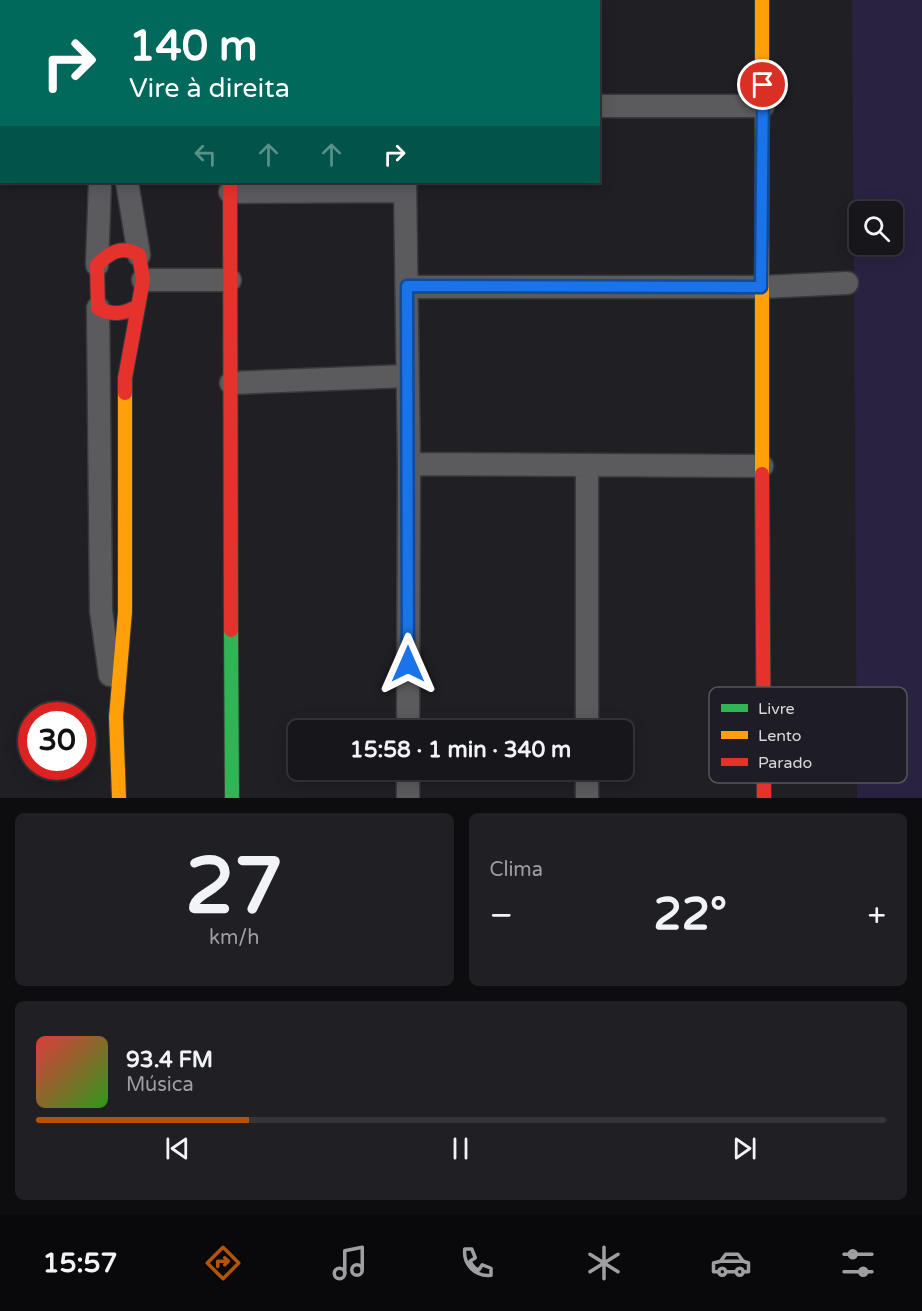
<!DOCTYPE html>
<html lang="pt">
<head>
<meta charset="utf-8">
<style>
	:root { --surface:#17171b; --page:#202024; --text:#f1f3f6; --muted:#9e9fa3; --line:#36363a; --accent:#b45309 }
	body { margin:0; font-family:"Varela Round",sans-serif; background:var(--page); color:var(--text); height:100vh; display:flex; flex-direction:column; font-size:22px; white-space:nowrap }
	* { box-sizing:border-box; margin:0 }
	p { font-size:20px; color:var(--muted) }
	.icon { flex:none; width:33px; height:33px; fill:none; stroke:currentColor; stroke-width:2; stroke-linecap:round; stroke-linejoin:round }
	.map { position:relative; height:798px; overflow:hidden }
	.sheet { display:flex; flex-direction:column; gap:15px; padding:15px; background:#0d0d0f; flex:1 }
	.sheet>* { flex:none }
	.top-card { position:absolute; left:0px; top:0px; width:600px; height:183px; box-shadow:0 3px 15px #0003,0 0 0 2px var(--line); background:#00695c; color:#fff; overflow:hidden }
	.controls { position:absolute; left:849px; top:201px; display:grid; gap:12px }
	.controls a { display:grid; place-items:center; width:54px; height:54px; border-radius:9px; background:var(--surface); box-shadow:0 3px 15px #0003,0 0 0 2px var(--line); font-size:30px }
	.speed { position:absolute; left:18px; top:702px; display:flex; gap:12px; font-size:30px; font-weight:700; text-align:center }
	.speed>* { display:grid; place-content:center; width:78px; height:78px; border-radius:50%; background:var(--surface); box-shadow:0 3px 15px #0003,0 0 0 2px var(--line); line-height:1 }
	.speed .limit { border:9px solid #d22; background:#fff; color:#111 }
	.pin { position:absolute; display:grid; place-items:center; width:51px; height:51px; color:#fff; margin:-26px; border:3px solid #fff; border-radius:50%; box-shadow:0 2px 6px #0007 }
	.me { position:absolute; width:66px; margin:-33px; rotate:0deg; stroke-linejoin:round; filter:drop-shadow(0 0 4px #0008) }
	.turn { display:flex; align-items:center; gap:21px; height:126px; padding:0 30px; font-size:27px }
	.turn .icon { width:78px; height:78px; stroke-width:2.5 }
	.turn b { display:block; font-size:42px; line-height:51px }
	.lanes { display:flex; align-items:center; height:57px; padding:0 30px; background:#0003; justify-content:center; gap:30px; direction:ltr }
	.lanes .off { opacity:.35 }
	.big { font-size:45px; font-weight:700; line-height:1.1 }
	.sheet .card { flex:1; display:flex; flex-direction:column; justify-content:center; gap:9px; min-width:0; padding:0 21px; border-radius:9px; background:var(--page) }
	.sheet .dial { align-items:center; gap:0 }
	.dial b { font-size:78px; line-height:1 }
	.song { display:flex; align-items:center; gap:18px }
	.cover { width:72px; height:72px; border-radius:9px; background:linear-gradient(135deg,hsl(0 70% 55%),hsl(110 70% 35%)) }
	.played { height:6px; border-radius:3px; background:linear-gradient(90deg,var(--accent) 25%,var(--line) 25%) }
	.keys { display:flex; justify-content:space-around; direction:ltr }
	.heat { display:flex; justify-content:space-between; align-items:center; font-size:33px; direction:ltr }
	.sheet .tiles { flex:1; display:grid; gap:15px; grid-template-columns:1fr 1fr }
	.card:last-child { grid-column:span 2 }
	.trip { position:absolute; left:288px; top:720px; width:345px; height:60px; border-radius:9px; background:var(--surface); box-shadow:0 3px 15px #0003,0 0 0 2px var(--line); font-weight:700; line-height:60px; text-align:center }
	.tabs { display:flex; height:96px; justify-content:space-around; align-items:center; background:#09090b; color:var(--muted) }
	.tabs .icon { width:42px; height:42px }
	.tabs .selected { color:var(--accent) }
	.tabs b { font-size:27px; color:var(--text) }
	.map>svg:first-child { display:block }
	.green { fill:#2a2241; fill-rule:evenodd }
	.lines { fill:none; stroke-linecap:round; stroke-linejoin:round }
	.street-casing { stroke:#3a3a3d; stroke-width:25 }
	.fast-casing { stroke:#3a3a3d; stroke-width:16 }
	.slow-casing { stroke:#3a3a3d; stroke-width:16 }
	.jam-casing { stroke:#3a3a3d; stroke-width:16 }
	.street { stroke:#5b5b5d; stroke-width:22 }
	.fast { stroke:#30b455; stroke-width:14 }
	.slow { stroke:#ff9f0a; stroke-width:14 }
	.jam { stroke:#e5322d; stroke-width:14 }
	.route-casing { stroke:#114b97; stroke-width:15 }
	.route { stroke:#1a73e8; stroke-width:10 }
	.key { fill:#1e1d26; stroke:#56555d; stroke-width:1.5 }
	.key-label { font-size:16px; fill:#d8d7dd }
</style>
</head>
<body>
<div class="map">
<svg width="922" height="798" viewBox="0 0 922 798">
	<rect width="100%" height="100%" fill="#1f1f24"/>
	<path class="green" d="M852 0H922V798H857ZM860 212H892V244H860Z"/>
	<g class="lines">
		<defs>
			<path id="street" d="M227 0V2
				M405 0V2
				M588 0V2
				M104 2V0
				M131 2V0
				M598 106H763
				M127 182 139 255
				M405 182 409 464 408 730
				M230 192 405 191
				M97 265 100 182
				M143 280H230
				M407 287H761L847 283
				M98 308 101 611 110 675
				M231 383 407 376
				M409 464 762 466
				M587 466V730
				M587 770V798
				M408 798V770"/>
			<path id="fast" d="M231 630 232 798"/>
			<path id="slow" d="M762 0V474
				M119 798 116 717 125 612V393"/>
			<path id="jam" d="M230 182 231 630
				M125 393V378L143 280 139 255C122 245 110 252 97 265L98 308C113 316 124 314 138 306
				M762 474 764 798"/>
		</defs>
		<use href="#street" class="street-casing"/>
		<use href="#fast" class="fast-casing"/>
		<use href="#slow" class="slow-casing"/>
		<use href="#jam" class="jam-casing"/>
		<use href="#street" class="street"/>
		<use href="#fast" class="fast"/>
		<use href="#slow" class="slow"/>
		<use href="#jam" class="jam"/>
	</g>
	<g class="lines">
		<defs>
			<path id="route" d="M408 664 407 286 761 287 763 85"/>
		</defs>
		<use href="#route" class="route-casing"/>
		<use href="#route" class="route"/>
	</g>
	<rect x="709" y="687" width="198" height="96" rx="9" class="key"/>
	<rect x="721" y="704" width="27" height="8" fill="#30b455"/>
	<rect x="721" y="731" width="27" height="8" fill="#ff9f0a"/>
	<rect x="721" y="758" width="27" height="8" fill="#e5322d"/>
	<g class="key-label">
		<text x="758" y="714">Livre</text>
		<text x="758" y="741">Lento</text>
		<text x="758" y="768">Parado</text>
	</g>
</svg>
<div class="controls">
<a><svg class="icon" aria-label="search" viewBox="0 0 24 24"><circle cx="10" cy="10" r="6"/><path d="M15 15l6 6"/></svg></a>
</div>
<div class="speed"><div class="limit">30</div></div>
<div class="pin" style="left:763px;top:85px;background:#d93025"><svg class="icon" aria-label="arrive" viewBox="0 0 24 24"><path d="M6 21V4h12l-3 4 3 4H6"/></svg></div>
<svg class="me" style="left:408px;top:664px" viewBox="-20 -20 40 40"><path d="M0-17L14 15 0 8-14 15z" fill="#1a73e8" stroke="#fff" stroke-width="4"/></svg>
<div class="trip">15:58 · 1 min · 340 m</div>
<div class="top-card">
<div class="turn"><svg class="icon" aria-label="right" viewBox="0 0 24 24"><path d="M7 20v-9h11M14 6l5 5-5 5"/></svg><div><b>140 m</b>Vire à direita</div></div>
<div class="lanes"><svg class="icon off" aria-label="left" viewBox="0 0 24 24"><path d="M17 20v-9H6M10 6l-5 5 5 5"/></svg><svg class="icon off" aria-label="ahead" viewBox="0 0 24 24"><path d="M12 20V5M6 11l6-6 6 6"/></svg><svg class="icon off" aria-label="ahead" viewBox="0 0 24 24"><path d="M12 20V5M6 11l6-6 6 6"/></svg><svg class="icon" aria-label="right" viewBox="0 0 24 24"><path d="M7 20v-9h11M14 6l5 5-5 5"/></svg></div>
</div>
</div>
<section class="sheet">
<div class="tiles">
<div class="card dial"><b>27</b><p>km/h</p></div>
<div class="card"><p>Clima</p>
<div class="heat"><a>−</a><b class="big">22°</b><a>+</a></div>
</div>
<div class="card">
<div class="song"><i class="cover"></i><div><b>93.4 FM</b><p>Música</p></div></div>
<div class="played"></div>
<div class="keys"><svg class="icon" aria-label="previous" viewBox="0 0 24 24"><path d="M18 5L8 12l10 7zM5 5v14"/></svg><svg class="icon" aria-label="pause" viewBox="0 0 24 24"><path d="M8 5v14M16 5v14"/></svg><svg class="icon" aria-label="next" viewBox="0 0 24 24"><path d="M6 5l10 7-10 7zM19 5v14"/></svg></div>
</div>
</div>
</section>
<nav class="tabs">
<b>15:57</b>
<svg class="icon selected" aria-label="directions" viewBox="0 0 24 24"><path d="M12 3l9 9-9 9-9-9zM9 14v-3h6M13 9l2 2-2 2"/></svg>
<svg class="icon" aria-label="music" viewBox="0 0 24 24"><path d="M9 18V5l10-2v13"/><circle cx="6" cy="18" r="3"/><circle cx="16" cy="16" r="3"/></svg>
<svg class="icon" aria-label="phone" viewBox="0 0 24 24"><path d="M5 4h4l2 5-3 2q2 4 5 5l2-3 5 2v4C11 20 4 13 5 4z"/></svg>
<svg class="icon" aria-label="climate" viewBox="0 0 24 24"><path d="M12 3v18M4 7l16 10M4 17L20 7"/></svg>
<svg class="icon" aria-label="car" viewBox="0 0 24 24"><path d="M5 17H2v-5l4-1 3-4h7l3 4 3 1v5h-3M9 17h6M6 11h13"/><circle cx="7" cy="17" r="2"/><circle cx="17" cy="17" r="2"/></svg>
<svg class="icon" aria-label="filters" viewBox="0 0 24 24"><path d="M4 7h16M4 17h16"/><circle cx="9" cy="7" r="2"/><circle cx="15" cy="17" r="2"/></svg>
</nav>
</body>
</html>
